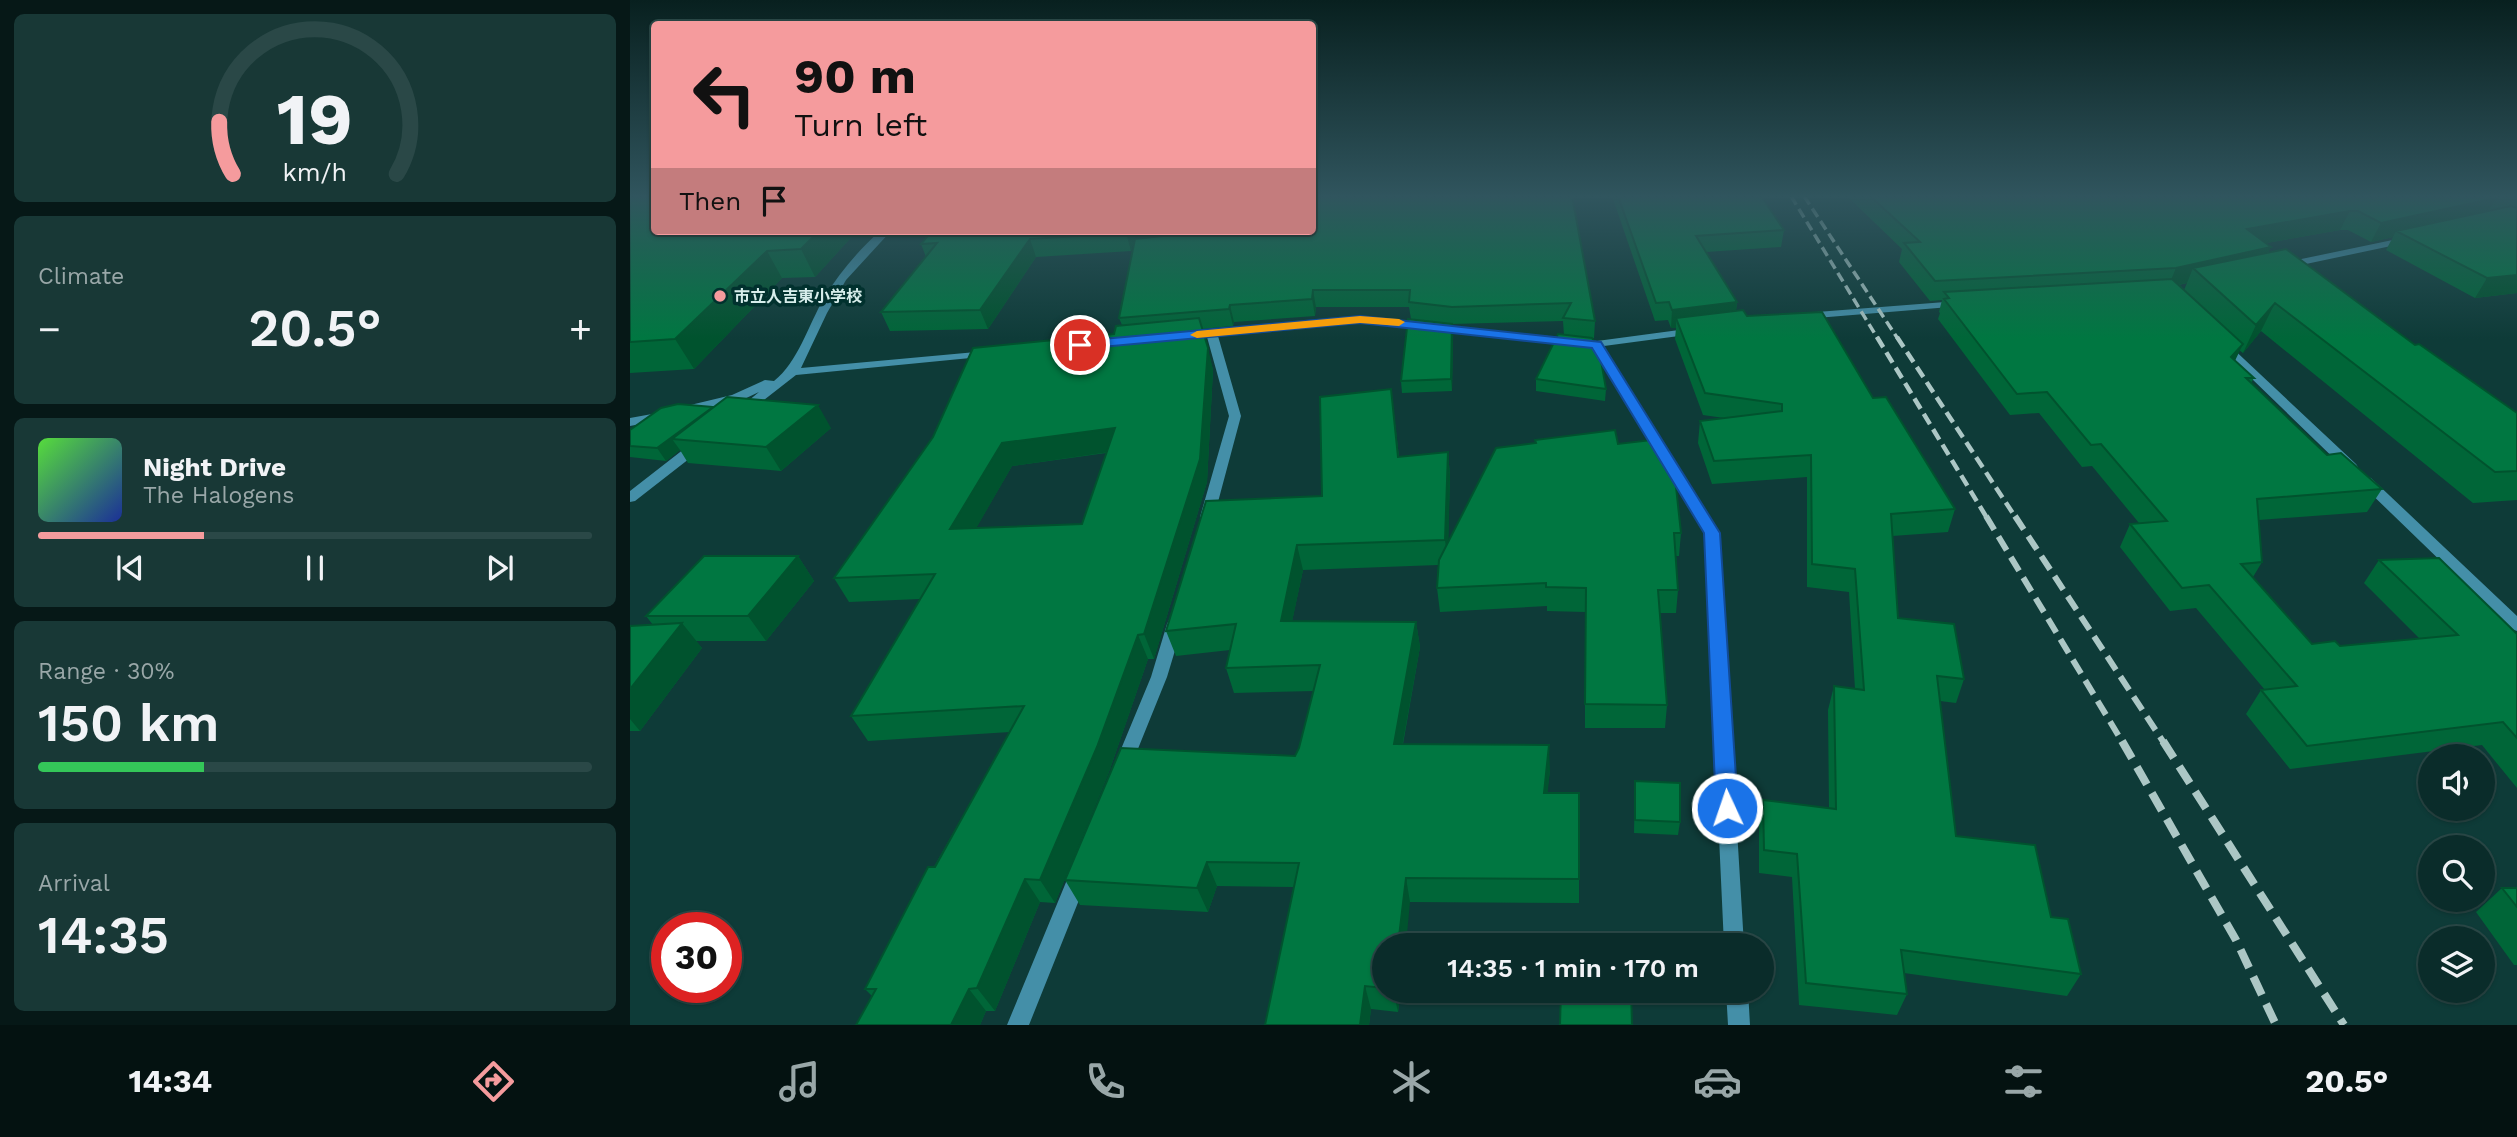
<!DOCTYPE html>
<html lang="en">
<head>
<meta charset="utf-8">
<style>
	:root { --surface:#0a2c2a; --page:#183836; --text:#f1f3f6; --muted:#99a7a8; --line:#2a4847; --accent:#f59b9d }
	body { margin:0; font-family:"Work Sans","Noto Sans JP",sans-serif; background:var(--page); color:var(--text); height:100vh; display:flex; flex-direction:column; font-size:26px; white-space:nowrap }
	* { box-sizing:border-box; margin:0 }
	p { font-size:23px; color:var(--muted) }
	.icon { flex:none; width:38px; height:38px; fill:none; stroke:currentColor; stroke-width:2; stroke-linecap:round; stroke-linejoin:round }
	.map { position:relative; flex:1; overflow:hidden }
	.drawer { display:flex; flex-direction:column; gap:14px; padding:14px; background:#061817; width:630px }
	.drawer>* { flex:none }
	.banner { position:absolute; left:21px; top:21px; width:665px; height:214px; border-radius:7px; box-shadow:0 2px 5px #0004,0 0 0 2px var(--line); background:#f59b9d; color:#111; overflow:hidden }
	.fabs { position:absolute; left:1788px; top:744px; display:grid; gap:14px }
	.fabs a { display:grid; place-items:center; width:77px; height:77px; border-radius:50%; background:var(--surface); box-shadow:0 2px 5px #0004,0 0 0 2px var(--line); font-size:35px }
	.speed { position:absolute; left:21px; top:912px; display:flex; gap:14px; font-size:35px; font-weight:700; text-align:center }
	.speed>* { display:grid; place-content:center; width:91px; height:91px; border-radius:50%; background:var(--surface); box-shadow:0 2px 5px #0004,0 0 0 2px var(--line); line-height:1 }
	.speed .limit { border:10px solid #d22; background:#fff; color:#111 }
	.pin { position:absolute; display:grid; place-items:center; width:60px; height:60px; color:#fff; margin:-30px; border:4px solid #fff; border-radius:50%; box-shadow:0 2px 7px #0007 }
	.me { position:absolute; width:77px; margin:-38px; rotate:357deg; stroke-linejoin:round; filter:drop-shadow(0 0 5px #0008) }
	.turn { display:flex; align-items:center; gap:24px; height:147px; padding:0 28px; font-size:32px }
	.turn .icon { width:91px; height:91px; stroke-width:2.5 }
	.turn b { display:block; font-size:49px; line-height:60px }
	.then { display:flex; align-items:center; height:66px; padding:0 28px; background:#0003; gap:14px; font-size:26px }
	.big { font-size:52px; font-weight:600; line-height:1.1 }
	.drawer .tile { flex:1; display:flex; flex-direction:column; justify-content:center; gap:10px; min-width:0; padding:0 24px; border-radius:10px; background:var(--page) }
	.drawer .dial { align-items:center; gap:0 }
	.dial svg { height:182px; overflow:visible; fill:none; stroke:var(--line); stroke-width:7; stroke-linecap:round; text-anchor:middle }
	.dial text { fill:var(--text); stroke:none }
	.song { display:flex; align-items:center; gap:21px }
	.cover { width:84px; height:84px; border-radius:10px; background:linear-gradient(135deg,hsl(110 70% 55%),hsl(230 70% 35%)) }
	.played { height:7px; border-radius:4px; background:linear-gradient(90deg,var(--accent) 30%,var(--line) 30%) }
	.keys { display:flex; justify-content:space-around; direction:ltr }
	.heat { display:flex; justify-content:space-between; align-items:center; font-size:38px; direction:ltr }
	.charge { height:10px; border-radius:5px; background:linear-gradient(90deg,#34c759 30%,var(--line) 0) }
	.trip { position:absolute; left:742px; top:933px; width:402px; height:70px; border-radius:35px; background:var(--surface); box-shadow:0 2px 5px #0004,0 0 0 2px var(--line); font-weight:600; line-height:70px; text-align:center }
	.tab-bar { display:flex; height:112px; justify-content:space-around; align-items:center; background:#041211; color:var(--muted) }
	.tab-bar .icon { width:49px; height:49px }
	.tab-bar .selected { color:var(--accent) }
	.tab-bar b { font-size:32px; color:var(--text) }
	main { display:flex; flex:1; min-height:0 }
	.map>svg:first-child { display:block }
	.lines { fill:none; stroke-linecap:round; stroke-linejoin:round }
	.minor { fill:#448fa8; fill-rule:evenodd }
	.rail-far3 { stroke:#acc7c5; stroke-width:3.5; stroke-dasharray:10 5; stroke-linecap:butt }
	.rail-far2 { stroke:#acc7c5; stroke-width:4.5; stroke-dasharray:12 6; stroke-linecap:butt }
	.rail-far1 { stroke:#acc7c5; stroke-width:6; stroke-dasharray:16 8; stroke-linecap:butt }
	.rail { stroke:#acc7c5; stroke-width:8; stroke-dasharray:20 10; stroke-linecap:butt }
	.wall { fill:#006638; fill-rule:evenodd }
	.shaded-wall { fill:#00532e }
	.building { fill:#007741; stroke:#00532e; stroke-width:2; fill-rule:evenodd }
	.route { fill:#1a73e8; stroke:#114b97; stroke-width:2 }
	.slow { fill:#f59e0b }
	.poi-dot { fill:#f59b9d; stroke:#01312e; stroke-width:2.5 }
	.labels { text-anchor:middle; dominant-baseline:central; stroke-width:7; stroke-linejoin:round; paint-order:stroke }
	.far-poi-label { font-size:16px; font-weight:bold; fill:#d7edeb; stroke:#01312e; text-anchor:start }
</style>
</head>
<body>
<main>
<section class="drawer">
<div class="tile dial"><svg viewBox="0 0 100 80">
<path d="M14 69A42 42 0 1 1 86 69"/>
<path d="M14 69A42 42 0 0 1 8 46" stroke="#f59b9d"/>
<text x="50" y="56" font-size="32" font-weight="700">19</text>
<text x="50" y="72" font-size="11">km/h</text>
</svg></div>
<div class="tile"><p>Climate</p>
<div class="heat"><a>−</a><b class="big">20.5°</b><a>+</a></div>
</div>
<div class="tile">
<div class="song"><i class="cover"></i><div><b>Night Drive</b><p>The Halogens</p></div></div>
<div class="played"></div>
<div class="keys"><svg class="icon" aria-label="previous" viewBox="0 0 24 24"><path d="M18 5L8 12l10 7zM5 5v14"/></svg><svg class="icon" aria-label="pause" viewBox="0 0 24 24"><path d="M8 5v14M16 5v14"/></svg><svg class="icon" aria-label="next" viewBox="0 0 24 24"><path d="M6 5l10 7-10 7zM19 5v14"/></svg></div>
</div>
<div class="tile"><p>Range · 30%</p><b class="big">150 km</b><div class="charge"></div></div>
<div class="tile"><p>Arrival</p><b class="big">14:35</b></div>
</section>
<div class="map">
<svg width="1887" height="1025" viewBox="0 0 1887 1025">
	<rect width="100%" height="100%" fill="#0e3b38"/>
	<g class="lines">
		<path class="minor" d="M250 231H261L216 280 197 313 171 368 357 351 361 352V356L166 375 116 414 112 415 106 411 129 392 110 401 56 414 52 413 50 410 52 407 102 395 135 380 144 381C168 362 178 326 194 298 209 273 228 251 250 231Z
			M1777 237 1782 240 1780 242 1657 268 1652 265 1657 262Z
			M1328 301 1333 304 1332 306 1174 319 1169 316 1174 313Z
			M730 317 967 341 1064 328 1070 331 1064 334 974 346 1089 533 1114 945H1094L1075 533 963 347 730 323 588 336 611 416 584 517 577 522 570 517 599 416 577 337 551 338V334Z
			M1594 343 1598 344 1726 464 1728 467 1726 470H1716L1590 348V344Z
			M33 412 37 413 39 416 37 419 0 426V418Z
			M68 441 74 445 73 448 5 501 0 502V491L63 442Z
			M1736 477 1741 478 1887 616V631L1881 629 1731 484 1729 481 1731 478Z
			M545 618 551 620 553 624 537 677 499 771 493 773 487 771 484 766 521 677 537 624 539 620Z
			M449 866 456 869 459 875 399 1025H377L439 875 442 869Z
			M1096 990H1118L1120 1025H1098Z"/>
		<path class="rail-far3" d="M1161 196 1248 339
			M1174 196 1268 339"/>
		<path class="rail-far2" d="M1247 337 1357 518
			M1267 337 1386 518"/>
		<path class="rail-far1" d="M1356 516 1493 743
			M1385 516 1534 743"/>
		<path class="rail" d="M1492 741 1606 940 1646 1025
			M1533 741 1714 1025"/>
	</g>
	<path class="wall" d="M0 196 227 231 185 277 152 278 64 369 0 373Z
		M942 196 965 321 964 338H962L976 389 975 401 906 391V379L934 335 933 321 822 324 823 335 822 391 772 393 771 381 781 319 779 307H686L685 316 604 322 603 326 572 329 583 370 577 482 524 659H518L479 772 425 903 410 902 365 1011H356L350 1025H226L242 996 235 989 380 732 238 741 221 716 290 599 219 602 204 578 484 334 492 325 489 318ZM476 453 452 524 346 528 382 466Z
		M982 196H1131L1154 230 1151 247 1076 252 1107 302 1106 311 1117 316 1243 398 1325 509 1318 532 1262 536 1268 618 1334 679 1326 703 1310 701 1326 836 1421 917 1451 974 1437 996 1274 973 1277 994 1267 1015 1169 1005 1162 877 1129 873V823L1133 800 1199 808 1198 710 1204 686 1225 689 1219 592 1177 587V477L1082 484 1068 443 1070 421 1094 418 1073 415 1045 339 1046 328H1041L1038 320 1025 321Z
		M1217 196H1887V293L1845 298 1756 250 1763 237 1741 242 1718 230H1710L1636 243 1639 252 1785 345 1887 413V500L1843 503 1631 331 1613 353 1609 350 1604 361 1624 378 1621 383 1697 455 1752 489 1737 512 1629 520 1632 562 1623 577 1682 644 1710 646 1790 639 1734 583 1749 560 1887 634V788L1852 745 1660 769 1616 714 1631 690H1635L1566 608 1540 611 1490 547 1500 524 1509 523 1462 466 1452 467 1409 413 1380 415 1308 319 1310 313 1309 312 1312 300 1300 301 1269 262 1272 249ZM1557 283 1554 290 1549 285Z
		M506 231 501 251 406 257 358 329 260 331 251 312 296 257 291 244Z
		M761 389 769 457 818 452 820 476 818 541 905 444V440L988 444 1051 533 1049 556H1046L1048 590 1046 613H1030L1037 705 1035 728H955V612L917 611V606L810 612 807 588 808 565 673 570 662 621 786 622 790 647 773 744 920 770 917 793H949V903L780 902 754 945V990H771L768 1012 741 1009 739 1025H635L664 887 587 886 578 912 450 905 435 880 665 756 669 748 684 691 604 693 596 668 600 650 546 656 536 631 692 496Z
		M83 407V408L201 428 151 471 58 463 50 450 36 461 0 457V430Z
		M168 556 184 581 136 641H66L72 648 10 731H0V626L23 625 16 616Z
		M1005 781 1050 822 1048 835 1004 833Z
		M1872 888H1887V965H1884L1846 912Z"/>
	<path class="shaded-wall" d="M1866 198 1855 217 1766 231 1763 237 1741 242 1751 223Z
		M1720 211 1710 230 1609 248 1617 229Z
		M189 231H227L185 277 171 249Z
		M497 231H506L501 251 496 233Z
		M400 239 406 257 358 329 350 310Z
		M1641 247 1632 266 1563 268 1557 283 1538 287 1546 268Z
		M137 251 152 278 64 369 45 339Z
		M1887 275V293L1845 298 1857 278Z
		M683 290 686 307 685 316 682 299Z
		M1107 302 1105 320 1046 318V328H1041L1042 310Z
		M1645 303 1631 331 1613 353 1626 325Z
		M600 305 604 322 603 326 599 309Z
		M822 324 823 335 822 391 821 379Z
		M1613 344 1603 365 1601 357Z
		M578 348 583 370 577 482 524 659 514 634Z
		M188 405 201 428 151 471 136 447Z
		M83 407 90 419 42 439 50 450 36 461 27 448Z
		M485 428 493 450 382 466 332 553 320 529 372 443Z
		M818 452 820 476 818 564 815 540Z
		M667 545 673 570 657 646 651 621Z
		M168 556 184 581 136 641 118 616Z
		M786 622 790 647 768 769 764 744Z
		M52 623 72 648 10 731 0 719V689Z
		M508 635 518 659 479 772 425 903 410 880Z
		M919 745 920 770 915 818 914 793Z
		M577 862 587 886 578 912 567 888Z
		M776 878 780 902 776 945H768Z
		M395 879 410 902 365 1011 347 988Z
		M735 986 741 1009 739 1025H730Z
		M339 989 356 1011 350 1025H321Z
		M763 990H771L768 1012Z"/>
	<path class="building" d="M0 196H24V231H189L171 249 137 251 45 339 0 342Z
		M682 196H942L965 321 933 318 941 303 822 307 779 302 780 290H683L682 299 600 305 599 309 489 318 505 239 580 231H682Z
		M988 196H1131L1154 230 1066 236 1107 302 1042 310 1039 302 1026 303Z
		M1240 196H1861L1866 198 1751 223 1728 211H1720L1617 229 1641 247 1546 268 1305 281 1274 243 1290 242Z
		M1881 206 1887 208V275L1857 278 1766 231Z
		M302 231H497L496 233 400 239 350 310 251 312 307 243 291 244Z
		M1656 249 1785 345 1789 344 1887 413V471L1865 472 1645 303 1626 325 1563 268Z
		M1542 279 1613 344 1601 357 1624 378H1616L1697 455 1711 453 1752 489 1627 499 1632 562 1611 564 1682 644 1705 641 1710 646 1828 635 1749 560 1809 558 1887 634V738L1873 722 1677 746 1631 690 1667 686 1579 585 1552 588 1500 524 1537 521 1471 444 1461 445 1417 392 1387 394 1314 299 1319 298 1314 292Z
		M1113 310 1117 316 1192 312 1243 398 1256 397 1325 509 1261 514 1268 618 1324 624 1334 679 1307 676 1326 836 1405 845 1421 917 1438 919 1451 974 1271 950 1277 994 1176 983 1167 854 1134 850 1133 800 1206 809 1204 686 1234 690 1225 569 1182 564 1181 455 1084 461 1070 421 1152 411V404L1075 393 1046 318Z
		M569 318 578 348 570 459 514 634 508 635 467 747 410 880 395 879 347 988 339 989 321 1025H226L246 989H235L298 867H305L394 706 221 716 305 574 204 578 303 437 343 348 484 334 486 326ZM485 428 452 524 320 529 372 443Z
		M778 319 822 324 821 379 771 381Z
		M928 334 962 338 969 349 976 389 906 379Z
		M761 389 768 457 818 452 815 540 667 545 651 621 786 622 764 744 919 745 914 793H949V879L776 878 768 945H754V988L735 986 730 1025H635L669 863 577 862 567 888 435 880 491 748 665 756 669 748 690 665 596 668 606 624 536 631 576 501 692 496 690 397Z
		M97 397 188 405 136 447 42 439Z
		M48 404 83 407 27 448 0 446V430L31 408Z
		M985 430 988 444 1030 439 1043 459 1051 533H1044L1048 590H1028L1037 705 955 704 956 588 916 587V583L807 588 809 560 866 448 906 443 905 440Z
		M74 556H168L118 616H16Z
		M52 623 0 689V626Z
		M1005 781 1050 783V822L1005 820Z
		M1872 888H1887V907Z
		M931 990H1001L1002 1025H930Z"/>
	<linearGradient id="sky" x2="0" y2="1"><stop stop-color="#08201f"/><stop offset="0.58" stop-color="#30555e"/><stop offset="1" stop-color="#30555e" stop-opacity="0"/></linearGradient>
	<rect width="1887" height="339" fill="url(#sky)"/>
	<path class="route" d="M730 316 971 342 1090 533 1108 808 1104 814 1097 817 1089 814 1086 808 1074 533 962 348 730 323 450 349 444 345 450 341Z"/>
	<path class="slow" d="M730 316 769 319 775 322 769 326 730 323 567 338 560 335 567 331Z"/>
	<circle class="poi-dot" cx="90" cy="296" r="7"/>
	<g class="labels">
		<g class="far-poi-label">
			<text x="104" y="296">市立人吉東小学校</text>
		</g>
	</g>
</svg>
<div class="fabs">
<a><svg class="icon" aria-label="sound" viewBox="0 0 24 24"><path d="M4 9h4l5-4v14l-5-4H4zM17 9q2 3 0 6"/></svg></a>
<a><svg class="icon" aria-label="search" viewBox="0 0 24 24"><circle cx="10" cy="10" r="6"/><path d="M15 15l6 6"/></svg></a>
<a><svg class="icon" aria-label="layers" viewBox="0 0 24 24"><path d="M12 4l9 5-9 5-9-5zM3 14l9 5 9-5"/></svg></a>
</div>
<div class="speed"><div class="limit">30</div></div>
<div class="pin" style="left:450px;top:345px;background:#d93025"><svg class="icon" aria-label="arrive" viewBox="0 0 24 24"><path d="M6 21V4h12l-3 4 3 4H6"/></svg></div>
<svg class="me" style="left:1097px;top:808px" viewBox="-20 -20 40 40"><circle r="17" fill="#1a73e8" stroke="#fff" stroke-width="3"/><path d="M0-11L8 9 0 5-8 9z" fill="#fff"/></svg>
<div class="trip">14:35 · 1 min · 170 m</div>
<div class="banner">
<div class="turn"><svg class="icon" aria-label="left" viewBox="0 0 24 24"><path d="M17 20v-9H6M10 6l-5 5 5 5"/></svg><div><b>90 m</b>Turn left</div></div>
<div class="then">Then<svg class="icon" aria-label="arrive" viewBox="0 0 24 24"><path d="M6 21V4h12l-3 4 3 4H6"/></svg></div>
</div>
</div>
</main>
<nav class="tab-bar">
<b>14:34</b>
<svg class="icon selected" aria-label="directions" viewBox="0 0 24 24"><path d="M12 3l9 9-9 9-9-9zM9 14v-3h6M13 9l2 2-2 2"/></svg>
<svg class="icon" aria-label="music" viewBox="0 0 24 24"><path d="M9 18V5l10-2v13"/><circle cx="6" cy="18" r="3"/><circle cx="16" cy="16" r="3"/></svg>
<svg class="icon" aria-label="phone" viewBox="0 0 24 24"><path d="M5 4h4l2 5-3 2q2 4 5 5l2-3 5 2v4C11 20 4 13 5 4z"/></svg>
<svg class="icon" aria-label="climate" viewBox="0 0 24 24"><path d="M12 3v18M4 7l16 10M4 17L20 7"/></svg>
<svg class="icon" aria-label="car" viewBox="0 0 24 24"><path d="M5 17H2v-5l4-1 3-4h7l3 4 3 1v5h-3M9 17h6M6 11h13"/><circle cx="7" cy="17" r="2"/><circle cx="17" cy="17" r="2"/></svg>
<svg class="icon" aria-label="filters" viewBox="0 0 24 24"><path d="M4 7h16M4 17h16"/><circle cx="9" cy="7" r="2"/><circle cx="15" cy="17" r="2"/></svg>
<b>20.5°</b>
</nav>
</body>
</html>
